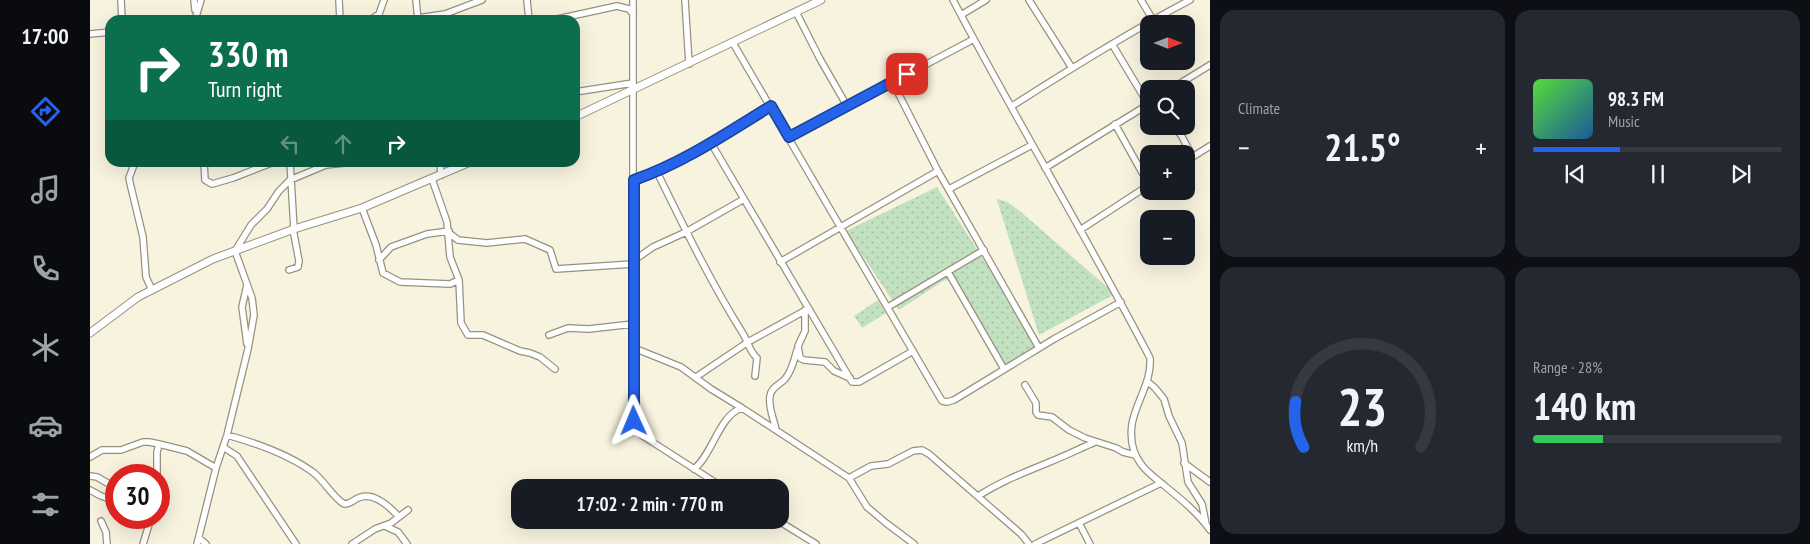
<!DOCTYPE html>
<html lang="en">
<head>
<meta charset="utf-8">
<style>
	:root { --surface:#171b24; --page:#242831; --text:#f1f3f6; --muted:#9ea1a6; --line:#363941; --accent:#2563eb }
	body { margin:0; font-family:"PT Sans Narrow",sans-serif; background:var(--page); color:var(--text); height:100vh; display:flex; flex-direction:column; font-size:19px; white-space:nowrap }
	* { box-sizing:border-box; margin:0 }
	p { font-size:16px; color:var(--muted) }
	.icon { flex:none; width:28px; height:28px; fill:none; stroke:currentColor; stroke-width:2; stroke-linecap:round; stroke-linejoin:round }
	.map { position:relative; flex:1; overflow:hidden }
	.details { display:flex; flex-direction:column; gap:10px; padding:10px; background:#0d0f14; width:600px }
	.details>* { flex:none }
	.top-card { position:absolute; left:15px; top:15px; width:475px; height:152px; border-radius:15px; box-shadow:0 5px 20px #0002; background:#0b6e4f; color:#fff; overflow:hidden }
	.needle { width:32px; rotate:90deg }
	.buttons { position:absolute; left:1050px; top:15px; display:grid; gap:10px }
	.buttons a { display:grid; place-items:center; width:55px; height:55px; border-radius:10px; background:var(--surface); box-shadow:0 5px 20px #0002; font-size:25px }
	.speed { position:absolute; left:15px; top:464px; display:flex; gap:10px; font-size:25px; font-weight:700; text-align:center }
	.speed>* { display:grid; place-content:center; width:65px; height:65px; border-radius:50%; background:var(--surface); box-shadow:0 5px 20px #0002; line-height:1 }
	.speed .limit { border:8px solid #d22; background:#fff; color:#111 }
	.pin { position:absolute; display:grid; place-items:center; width:42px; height:42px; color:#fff; margin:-21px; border-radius:10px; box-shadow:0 2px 8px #0006 }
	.me { position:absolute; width:55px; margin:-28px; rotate:359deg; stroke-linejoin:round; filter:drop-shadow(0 0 4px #0008) }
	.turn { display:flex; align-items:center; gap:18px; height:105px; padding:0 20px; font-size:22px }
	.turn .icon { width:65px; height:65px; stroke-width:2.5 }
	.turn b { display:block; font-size:35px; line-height:42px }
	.lanes { display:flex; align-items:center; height:48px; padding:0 20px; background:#0003; justify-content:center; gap:25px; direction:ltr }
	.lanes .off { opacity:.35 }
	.big { font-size:38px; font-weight:800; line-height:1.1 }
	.details .widget { flex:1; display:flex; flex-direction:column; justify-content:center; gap:8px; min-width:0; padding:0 18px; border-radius:15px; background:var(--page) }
	.details .dial { align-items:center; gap:0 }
	.dial svg { height:130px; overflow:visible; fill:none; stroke:var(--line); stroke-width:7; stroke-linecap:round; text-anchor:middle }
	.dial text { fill:var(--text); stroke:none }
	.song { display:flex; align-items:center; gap:15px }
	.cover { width:60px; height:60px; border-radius:8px; background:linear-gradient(135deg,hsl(110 70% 55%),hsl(210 70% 35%)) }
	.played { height:5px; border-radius:2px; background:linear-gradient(90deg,var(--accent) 35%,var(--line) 35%) }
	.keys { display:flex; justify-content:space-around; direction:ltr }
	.heat { display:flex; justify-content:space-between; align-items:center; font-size:28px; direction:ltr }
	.charge { height:8px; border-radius:4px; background:linear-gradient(90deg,#34c759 28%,var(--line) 0) }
	.details .tiles { flex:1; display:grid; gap:10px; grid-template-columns:repeat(2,1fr) }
	.trip { position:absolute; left:421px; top:479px; width:278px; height:50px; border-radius:15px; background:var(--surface); box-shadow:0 5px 20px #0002; font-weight:800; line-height:50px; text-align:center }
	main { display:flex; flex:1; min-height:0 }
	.tabs { display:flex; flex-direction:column; width:90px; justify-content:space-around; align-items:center; background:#090b0e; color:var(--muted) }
	.tabs .icon { width:35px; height:35px }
	.tabs .current { color:var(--accent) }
	.tabs b { font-size:22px; color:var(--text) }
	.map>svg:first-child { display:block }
	.grass { fill:url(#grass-dots) }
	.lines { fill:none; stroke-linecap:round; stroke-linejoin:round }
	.minor-casing { stroke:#96927f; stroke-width:8 }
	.tertiary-casing { stroke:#96927f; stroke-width:9 }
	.minor { stroke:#fff; stroke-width:5.5 }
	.tertiary { stroke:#fff; stroke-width:7 }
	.route-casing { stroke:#184099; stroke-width:12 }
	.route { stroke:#2563eb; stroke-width:9 }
</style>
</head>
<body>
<main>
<nav class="tabs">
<b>17:00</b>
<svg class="icon current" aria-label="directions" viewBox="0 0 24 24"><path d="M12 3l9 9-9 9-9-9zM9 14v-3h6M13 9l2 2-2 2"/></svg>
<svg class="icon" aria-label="music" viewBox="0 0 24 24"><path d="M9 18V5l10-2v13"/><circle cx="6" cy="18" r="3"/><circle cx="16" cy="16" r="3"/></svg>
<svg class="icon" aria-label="phone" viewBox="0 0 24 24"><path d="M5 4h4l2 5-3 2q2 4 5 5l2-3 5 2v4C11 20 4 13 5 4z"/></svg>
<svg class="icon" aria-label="climate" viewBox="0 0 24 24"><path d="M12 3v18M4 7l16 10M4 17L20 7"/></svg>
<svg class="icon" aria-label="car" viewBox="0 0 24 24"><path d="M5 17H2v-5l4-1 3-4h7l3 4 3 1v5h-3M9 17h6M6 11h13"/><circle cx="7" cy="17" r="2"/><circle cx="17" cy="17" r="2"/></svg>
<svg class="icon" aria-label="filters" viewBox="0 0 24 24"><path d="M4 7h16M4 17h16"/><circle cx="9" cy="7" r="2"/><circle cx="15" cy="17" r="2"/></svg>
</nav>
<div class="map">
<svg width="1120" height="544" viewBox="0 0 1120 544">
	<defs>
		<pattern id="grass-dots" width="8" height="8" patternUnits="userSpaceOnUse" patternTransform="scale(1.25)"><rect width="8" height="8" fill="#c1e1c1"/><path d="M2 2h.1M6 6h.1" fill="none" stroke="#a5c0a5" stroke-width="1.8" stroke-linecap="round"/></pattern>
	</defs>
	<rect width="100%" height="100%" fill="#f8f3df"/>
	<path class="grass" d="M847 187 951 349 917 370 864 279 853 281 809 310 756 231Z
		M909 199 919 203 931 212 1025 294 949 335 907 200Z
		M788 300 796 313 772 328 764 316Z"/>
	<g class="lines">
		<defs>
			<path id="minor" d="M31 0 32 20
				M104 0 105 10
				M249 0 250 20
				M326 0 328 20
				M437 0 439 20
				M543 0V295L545 425 548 432 553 436 634 488
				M595 0 599 64
				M863 0C926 120 997 237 1060 358 1062 382 1046 401 1042 424 1040 438 1042 452 1051 464 1057 473 1068 480 1076 487 1092 500 1108 513 1120 530
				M939 0 982 68
				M1051 0 1063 20
				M706 12 730 59 757 106
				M871 15 896 0
				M328 18 355 14 392 0
				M105 20 111 0
				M280 20 289 14 294 0
				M463 20 527 6 539 9 543 14
				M0 34 20 32
				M643 43 852 401 857 402 864 400 964 339 1031 302
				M1022 44 1058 104
				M802 81 848 171 949 348
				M1081 89 1120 65
				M485 92 543 83
				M922 106C980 69 1039 32 1100 0
				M1025 124 1054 176 1056 187
				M1083 126 1091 135 1103 157
				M699 137 884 39
				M621 143 762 382H769L823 351
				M1096 161 1120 146
				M45 162 39 178 40 183 53 237 56 277 62 290
				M114 162 115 180 122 184 143 178 184 162
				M200 162 204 229
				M350 162 351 175
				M955 168 1059 104
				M567 172C594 227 620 281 652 332 658 341 659 351 667 358L665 376
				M342 179 357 222 360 257 369 280 371 323 378 335H393L430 351 440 353 450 357 465 369
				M544 180C593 163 637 133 681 106
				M859 189 942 145
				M272 208 286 245 293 273 310 282 360 284 369 280
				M990 230 1059 185
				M359 233 368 240 397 243 435 239 460 250 466 269 543 264
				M289 260 301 247 337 234 359 231
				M543 261 563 247 596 232 654 199
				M690 262 848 171
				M199 270 208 267 209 261 203 229
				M858 272 914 369
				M157 285 152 307 157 344
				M798 307 894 250
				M715 310V331L708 346 710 358 714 360 735 362 744 371 760 378
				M459 335 478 328 499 329 543 324
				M544 348 591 367 621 389 652 408 759 478 777 507 796 523 824 544
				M606 377 658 342 718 309
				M1058 382 1065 388 1074 399 1079 416 1092 443 1098 482 1112 504 1116 524
				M935 385 946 403V412L948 415 962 417 979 430 995 438 1026 448 1033 452 1045 455
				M686 430C684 419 678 408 680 396 681 387 690 385 695 379 702 371 704 360 707 350
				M137 435C166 443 200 455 224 473 235 482 242 496 254 504 261 504 262 501 268 498 283 491 300 507 309 517
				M133 447 147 456 206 544
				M0 457 12 450H31L53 442H59L69 444
				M1094 463 1120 482
				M604 469C623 454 629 415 652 408
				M67 475V452L69 444 97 451 126 468
				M0 476 7 477 26 488
				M759 478 781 466 798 464 823 451 832 450 839 454 931 534 939 544
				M0 490 11 496 26 501
				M888 496C915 479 934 473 962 461 977 455 991 448 1005 442
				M687 520 726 544
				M11 521 16 532 17 544
				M989 523 1000 544
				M295 526 308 532 317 544
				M109 538 116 544
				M53 544 61 518
				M107 544 126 468 137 435 158 349 164 315 162 298 145 251 161 225 177 209 189 191 200 180 236 165 264 162
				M262 544 285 529 301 523 318 510
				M945 544 1071 483"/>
			<path id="tertiary" d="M485 117 731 0
				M0 333 48 297 123 259 204 229 272 208 380 162"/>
		</defs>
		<use href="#minor" class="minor-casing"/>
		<use href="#tertiary" class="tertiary-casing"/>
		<use href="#minor" class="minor"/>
		<use href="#tertiary" class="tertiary"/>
	</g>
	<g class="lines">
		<defs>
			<path id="route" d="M544 421V180C593 163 637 133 681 106L699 137 817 74"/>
		</defs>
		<use href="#route" class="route-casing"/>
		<use href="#route" class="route"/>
	</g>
</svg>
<div class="buttons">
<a><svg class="needle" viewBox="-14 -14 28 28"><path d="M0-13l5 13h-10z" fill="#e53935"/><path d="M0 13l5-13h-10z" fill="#9ea1a6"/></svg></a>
<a><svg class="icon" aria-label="search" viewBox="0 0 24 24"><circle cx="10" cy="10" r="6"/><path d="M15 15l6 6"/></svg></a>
<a>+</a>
<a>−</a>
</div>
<div class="speed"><div class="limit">30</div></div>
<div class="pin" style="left:817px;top:74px;background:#d93025"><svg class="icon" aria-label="arrive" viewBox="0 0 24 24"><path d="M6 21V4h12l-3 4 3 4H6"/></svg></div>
<svg class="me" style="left:544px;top:421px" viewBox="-20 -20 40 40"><path d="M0-17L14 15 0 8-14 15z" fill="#2563eb" stroke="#fff" stroke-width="4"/></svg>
<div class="trip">17:02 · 2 min · 770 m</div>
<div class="top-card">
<div class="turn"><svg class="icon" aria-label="right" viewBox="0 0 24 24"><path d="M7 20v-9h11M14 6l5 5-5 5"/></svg><div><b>330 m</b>Turn right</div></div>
<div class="lanes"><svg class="icon off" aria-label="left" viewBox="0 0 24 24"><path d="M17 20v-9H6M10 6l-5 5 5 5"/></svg><svg class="icon off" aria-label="ahead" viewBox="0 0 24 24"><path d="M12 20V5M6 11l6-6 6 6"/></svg><svg class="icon" aria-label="right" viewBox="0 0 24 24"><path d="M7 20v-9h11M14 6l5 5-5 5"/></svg></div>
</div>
</div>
<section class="details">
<div class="tiles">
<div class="widget"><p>Climate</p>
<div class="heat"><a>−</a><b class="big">21.5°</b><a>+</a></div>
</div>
<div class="widget">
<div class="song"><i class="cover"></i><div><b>98.3 FM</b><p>Music</p></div></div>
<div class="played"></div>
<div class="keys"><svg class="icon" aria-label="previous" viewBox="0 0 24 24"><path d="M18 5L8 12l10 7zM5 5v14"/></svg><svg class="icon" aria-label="pause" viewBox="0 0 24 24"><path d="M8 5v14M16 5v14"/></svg><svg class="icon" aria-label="next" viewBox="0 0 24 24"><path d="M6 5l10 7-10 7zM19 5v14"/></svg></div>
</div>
<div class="widget dial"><svg viewBox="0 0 100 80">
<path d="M14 69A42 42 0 1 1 86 69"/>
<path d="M14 69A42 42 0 0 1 9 41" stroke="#2563eb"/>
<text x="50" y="56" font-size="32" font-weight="700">23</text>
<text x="50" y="72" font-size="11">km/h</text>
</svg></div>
<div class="widget"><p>Range · 28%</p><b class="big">140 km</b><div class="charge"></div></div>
</div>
</section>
</main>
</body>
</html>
